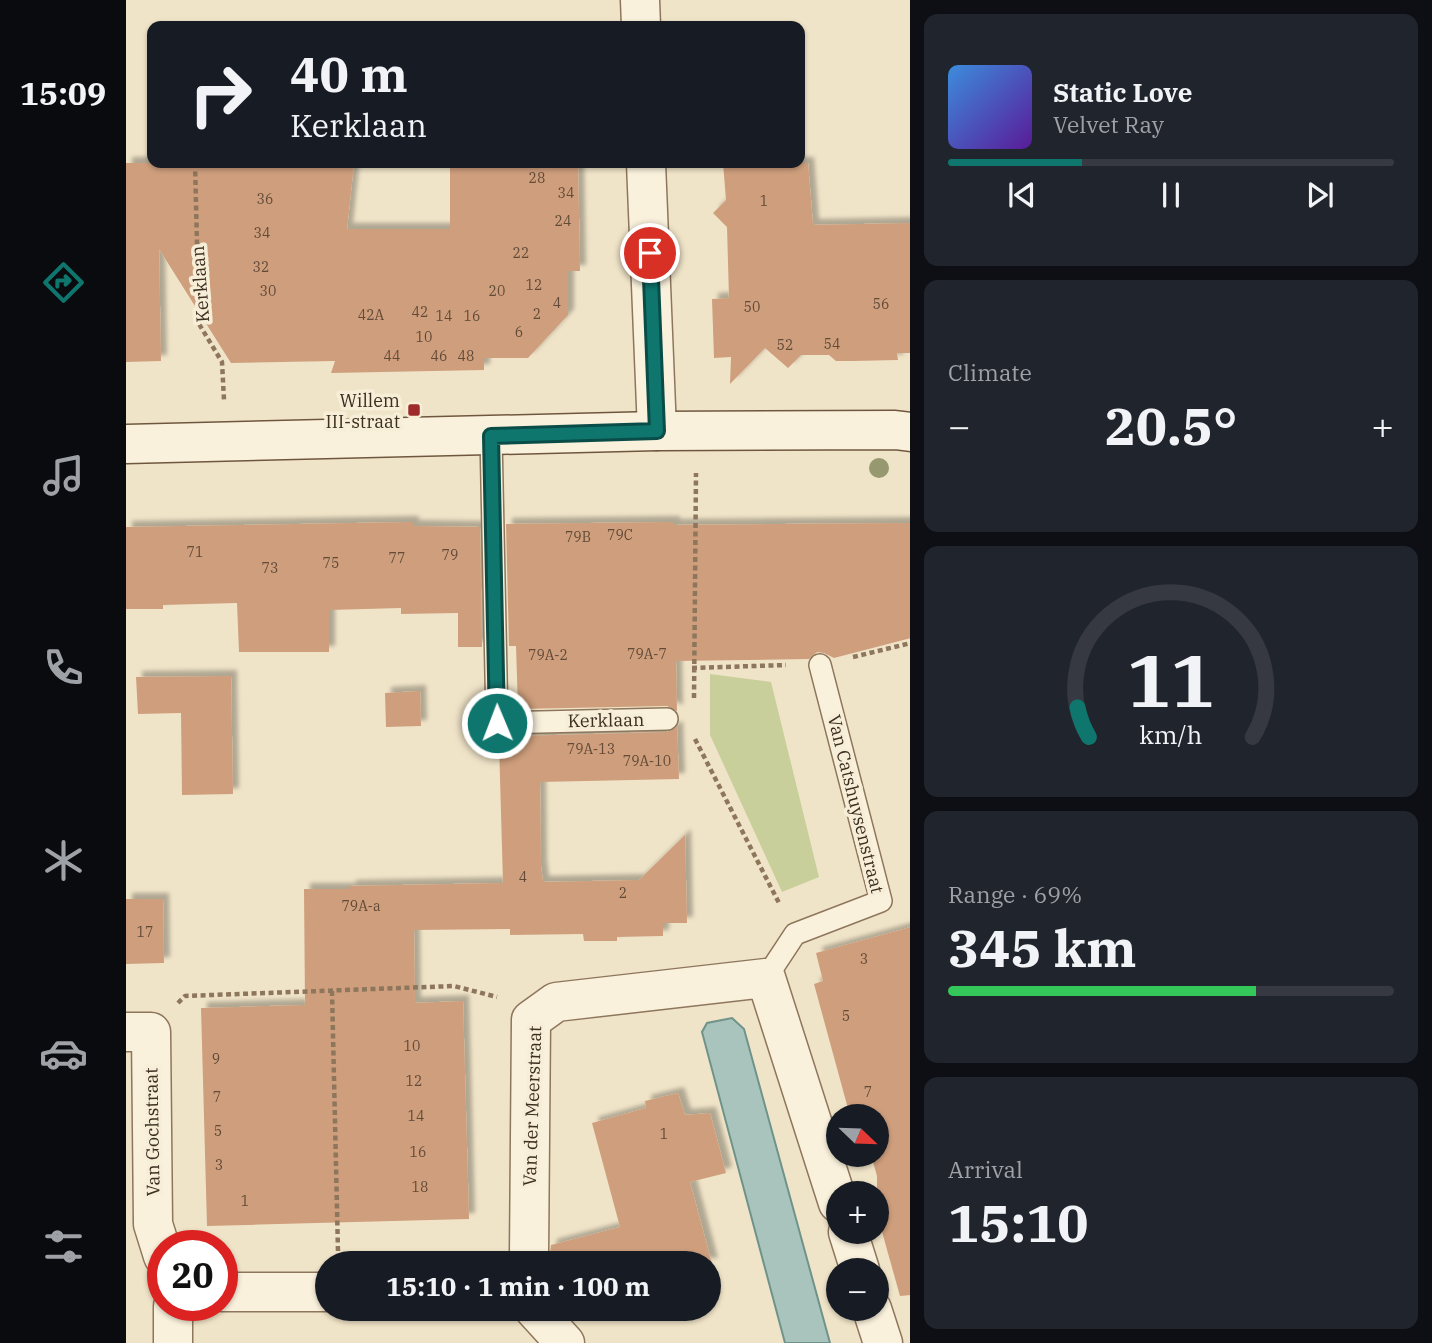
<!DOCTYPE html>
<html lang="en">
<head>
<meta charset="utf-8">
<style>
	:root { --surface:#171b24; --page:#20242c; --text:#f1f3f6; --muted:#9ea1a6; --line:#363941; --accent:#0f766e }
	body { margin:0; font-family:"IBM Plex Serif",serif; background:var(--page); color:var(--text); height:100vh; display:flex; flex-direction:column; font-size:26px; white-space:nowrap }
	* { box-sizing:border-box; margin:0 }
	p { font-size:23px; color:var(--muted) }
	.icon { flex:none; width:38px; height:38px; fill:none; stroke:currentColor; stroke-width:2; stroke-linecap:round; stroke-linejoin:round }
	.map { position:relative; flex:1; overflow:hidden }
	.drawer { display:flex; flex-direction:column; gap:14px; padding:14px; background:#0d0f14; width:522px }
	.drawer>* { flex:none }
	.banner { position:absolute; left:21px; top:21px; width:658px; height:147px; border-radius:14px; box-shadow:0 2px 5px #0004; background:#171b24; color:var(--text); overflow:hidden }
	.needle { width:46px; rotate:113deg }
	.fabs { position:absolute; left:700px; top:1104px; display:grid; gap:14px }
	.fabs a { display:grid; place-items:center; width:63px; height:63px; border-radius:50%; background:var(--surface); box-shadow:0 2px 5px #0004; font-size:35px }
	.speed { position:absolute; left:21px; top:1230px; display:flex; gap:14px; font-size:35px; font-weight:700; text-align:center }
	.speed>* { display:grid; place-content:center; width:91px; height:91px; border-radius:50%; background:var(--surface); box-shadow:0 2px 5px #0004; line-height:1 }
	.speed .limit { border:10px solid #d22; background:#fff; color:#111 }
	.pin { position:absolute; display:grid; place-items:center; width:60px; height:60px; color:#fff; margin:-30px; border:4px solid #fff; border-radius:50%; box-shadow:0 2px 7px #0007 }
	.me { position:absolute; width:77px; margin:-38px; rotate:359deg; stroke-linejoin:round; filter:drop-shadow(0 0 5px #0008) }
	.turn { display:flex; align-items:center; gap:24px; height:147px; padding:0 28px; font-size:32px }
	.turn .icon { width:91px; height:91px; stroke-width:2.5 }
	.turn b { display:block; font-size:49px; line-height:60px }
	.big { font-size:52px; font-weight:700; line-height:1.1 }
	.drawer .card { flex:1; display:flex; flex-direction:column; justify-content:center; gap:10px; min-width:0; padding:0 24px; border-radius:14px; background:var(--page) }
	.drawer .dial { align-items:center; gap:0 }
	.dial svg { height:182px; overflow:visible; fill:none; stroke:var(--line); stroke-width:7; stroke-linecap:round; text-anchor:middle }
	.dial text { fill:var(--text); stroke:none }
	.song { display:flex; align-items:center; gap:21px }
	.cover { width:84px; height:84px; border-radius:10px; background:linear-gradient(135deg,hsl(210 70% 55%),hsl(270 70% 35%)) }
	.played { height:7px; border-radius:4px; background:linear-gradient(90deg,var(--accent) 30%,var(--line) 30%) }
	.keys { display:flex; justify-content:space-around; direction:ltr }
	.heat { display:flex; justify-content:space-between; align-items:center; font-size:38px; direction:ltr }
	.charge { height:10px; border-radius:5px; background:linear-gradient(90deg,#34c759 69%,var(--line) 0) }
	.trip { position:absolute; left:189px; top:1251px; width:406px; height:70px; border-radius:35px; background:var(--surface); box-shadow:0 2px 5px #0004; font-weight:700; line-height:70px; text-align:center }
	main { display:flex; flex:1; min-height:0 }
	.tab-bar { display:flex; flex-direction:column; width:126px; justify-content:space-around; align-items:center; background:#090b0e; color:var(--muted) }
	.tab-bar .icon { width:49px; height:49px }
	.tab-bar .active { color:var(--accent) }
	.tab-bar b { font-size:32px; color:var(--text) }
	.map>svg:first-child { display:block }
	.green { fill:#c9cf9b }
	.water { fill:#a9c4bc; stroke:#6f938a; stroke-width:2 }
	.building { fill:#cf9f7d; filter:url(#shadow) }
	.lines { fill:none; stroke-linecap:round; stroke-linejoin:round }
	.lane-casing { stroke:#8d765c; stroke-width:24 }
	.street-casing { stroke:#8d765c; stroke-width:41 }
	.secondary-casing { stroke:#6f573f; stroke-width:41 }
	.path { stroke:#8d765c; stroke-width:4.5; stroke-dasharray:5 3.5; stroke-linecap:butt }
	.lane { stroke:#faf1dc; stroke-width:21 }
	.street { stroke:#faf1dc; stroke-width:38 }
	.secondary { stroke:#faf1dc; stroke-width:38 }
	.tree { fill:#96986f }
	.route-casing { stroke:#0a4d48; stroke-width:18 }
	.route { stroke:#0f766e; stroke-width:12 }
	.poi-dot { fill:#9e2a2b; stroke:#f7eed8; stroke-width:2.5 }
	.labels { text-anchor:middle; dominant-baseline:central; stroke-width:7; stroke-linejoin:round; paint-order:stroke }
	.number-label { font-size:14px; fill:#624a37 }
	.street-label { font-size:18px; fill:#3d2e20; stroke:#f7eed8 }
	.poi-label { font-size:18px; fill:#3d2e20; stroke:#f7eed8; text-anchor:end }
</style>
</head>
<body>
<main>
<nav class="tab-bar">
<b>15:09</b>
<svg class="icon active" aria-label="directions" viewBox="0 0 24 24"><path d="M12 3l9 9-9 9-9-9zM9 14v-3h6M13 9l2 2-2 2"/></svg>
<svg class="icon" aria-label="music" viewBox="0 0 24 24"><path d="M9 18V5l10-2v13"/><circle cx="6" cy="18" r="3"/><circle cx="16" cy="16" r="3"/></svg>
<svg class="icon" aria-label="phone" viewBox="0 0 24 24"><path d="M5 4h4l2 5-3 2q2 4 5 5l2-3 5 2v4C11 20 4 13 5 4z"/></svg>
<svg class="icon" aria-label="climate" viewBox="0 0 24 24"><path d="M12 3v18M4 7l16 10M4 17L20 7"/></svg>
<svg class="icon" aria-label="car" viewBox="0 0 24 24"><path d="M5 17H2v-5l4-1 3-4h7l3 4 3 1v5h-3M9 17h6M6 11h13"/><circle cx="7" cy="17" r="2"/><circle cx="17" cy="17" r="2"/></svg>
<svg class="icon" aria-label="filters" viewBox="0 0 24 24"><path d="M4 7h16M4 17h16"/><circle cx="9" cy="7" r="2"/><circle cx="15" cy="17" r="2"/></svg>
</nav>
<div class="map">
<svg width="785" height="1343" viewBox="0 0 785 1343">
	<defs>
		<filter id="shadow"><feDropShadow dx="6" dy="-6" stdDeviation="2" flood-color="#0004"/></filter>
	</defs>
	<rect width="100%" height="100%" fill="#f0e4c8"/>
	<path class="green" d="M584 674 645 682 693 877 656 892 584 735Z"/>
	<path class="water" d="M606 1018 618 1029 704 1343H659L576 1032 581 1023Z"/>
	<path class="building" d="M0 163H228L221 229H324V163H452L454 271H442V315L402 358H358V370L205 373 209 361 105 363 33 249 35 361 0 362Z
		M597 163H682L687 225 785 223V353H771L772 360 727 361H710L703 355H675L662 368 639 348 604 384 605 357 588 358 586 299 603 298 601 227 587 213 600 200Z
		M287 522V526L354 527 356 647H332V613L275 614V608L203 610V652H113L111 603 37 605V609H0V527Z
		M548 522V525L785 523V638L708 658 698 653 691 652 683 659 550 661 551 711 541 706 392 709 390 646H383L380 524Z
		M105 676 107 794 56 795 55 713 12 714 10 677Z
		M294 691 295 726 260 727 259 693Z
		M551 727 553 779 414 782 415 867 417 882 513 880 559 835 561 923H537V936L491 937V941H458L457 934 384 935V929L288 930 289 1003 337 1001 343 1219 81 1226 75 1008 179 1005 178 889H224V886L377 883 373 743H392V736L541 732Z
		M0 899H37L38 963 0 964Z
		M785 927V1295L774 1296 751 1214V1176L745 1155H751V1116H724L688 984 697 981 690 953Z
		M552 1093 559 1115 584 1113 600 1173 564 1182 586 1264H423L425 1245 494 1227 466 1123 520 1108 519 1101Z"/>
	<g class="lines">
		<defs>
			<path id="lane" d="M365 436 371 723 541 719
				M640 978 669 934 755 901 694 665"/>
			<path id="street" d="M514 0 515 26
				M520 163 531 431
				M0 1032H25L27 1224 37 1256
				M722 1232 734 1270
				M400 1264 403 1255 405 1020 430 1002 640 978 712 1203
				M96 1292H201
				M408 1309 439 1343
				M746 1309 757 1343
				M47 1343V1306"/>
			<path id="secondary" d="M0 444 531 431 769 430 785 432"/>
		</defs>
		<use href="#lane" class="lane-casing"/>
		<use href="#street" class="street-casing"/>
		<use href="#secondary" class="secondary-casing"/>
		<path class="path" d="M69 163 73 324 96 362 98 400
			M727 657 785 643
			M566 668 660 665
			M568 698 570 473
			M569 739 654 905
			M206 991 212 1252
			M52 1003 59 996 328 986 371 997"/>
		<use href="#lane" class="lane"/>
		<use href="#street" class="street"/>
		<use href="#secondary" class="secondary"/>
	</g>
	<circle class="tree" cx="753" cy="468" r="10"/>
	<g class="lines">
		<defs>
			<path id="route" d="M371 723 365 436 531 431 524 253"/>
		</defs>
		<use href="#route" class="route-casing"/>
		<use href="#route" class="route"/>
	</g>
	<rect class="poi-dot" x="281" y="403" width="14" height="14" rx="3.5"/>
	<g class="labels">
		<g class="number-label">
			<text x="411" y="178">28</text>
			<text x="440" y="193">34</text>
			<text x="139" y="199">36</text>
			<text x="638" y="201">1</text>
			<text x="437" y="221">24</text>
			<text x="136" y="233">34</text>
			<text x="395" y="253">22</text>
			<text x="135" y="267">32</text>
			<text x="408" y="285">12</text>
			<text x="142" y="291">30</text>
			<text x="371" y="291">20</text>
			<text x="431" y="303">4</text>
			<text x="755" y="304">56</text>
			<text x="626" y="307">50</text>
			<text x="294" y="312">42</text>
			<text x="411" y="314">2</text>
			<text x="245" y="315">42A</text>
			<text x="318" y="316">14</text>
			<text x="346" y="316">16</text>
			<text x="393" y="332">6</text>
			<text x="298" y="337">10</text>
			<text x="706" y="344">54</text>
			<text x="659" y="345">52</text>
			<text x="266" y="356">44</text>
			<text x="313" y="356">46</text>
			<text x="340" y="356">48</text>
			<text x="494" y="535">79C</text>
			<text x="452" y="537">79B</text>
			<text x="69" y="552">71</text>
			<text x="324" y="555">79</text>
			<text x="271" y="558">77</text>
			<text x="205" y="563">75</text>
			<text x="144" y="568">73</text>
			<text x="521" y="654">79A-7</text>
			<text x="422" y="655">79A-2</text>
			<text x="465" y="749">79A-13</text>
			<text x="521" y="761">79A-10</text>
			<text x="397" y="877">4</text>
			<text x="497" y="893">2</text>
			<text x="235" y="906">79A-a</text>
			<text x="19" y="932">17</text>
			<text x="738" y="959">3</text>
			<text x="720" y="1016">5</text>
			<text x="286" y="1046">10</text>
			<text x="90" y="1059">9</text>
			<text x="288" y="1081">12</text>
			<text x="742" y="1092">7</text>
			<text x="91" y="1097">7</text>
			<text x="290" y="1116">14</text>
			<text x="92" y="1131">5</text>
			<text x="538" y="1134">1</text>
			<text x="292" y="1152">16</text>
			<text x="93" y="1165">3</text>
			<text x="294" y="1187">18</text>
			<text x="119" y="1201">1</text>
		</g>
		<g class="street-label">
			<text transform="translate(74 284) rotate(-94)">Kerklaan</text>
			<text transform="translate(480 720) rotate(-1)">Kerklaan</text>
			<text transform="translate(730 804) rotate(76)">Van Catshuysenstraat</text>
			<text transform="translate(406 1106) rotate(-88)">Van der Meerstraat</text>
			<text transform="translate(26 1132) rotate(-91)">Van Gochstraat</text>
		</g>
		<g class="poi-label">
			<text x="274" y="400">Willem<tspan x="274" dy="21">III-straat</tspan></text>
		</g>
	</g>
</svg>
<div class="fabs">
<a><svg class="needle" viewBox="-14 -14 28 28"><path d="M0-13l5 13h-10z" fill="#e53935"/><path d="M0 13l5-13h-10z" fill="#9ea1a6"/></svg></a>
<a>+</a>
<a>−</a>
</div>
<div class="speed"><div class="limit">20</div></div>
<div class="pin" style="left:524px;top:253px;background:#d93025"><svg class="icon" aria-label="arrive" viewBox="0 0 24 24"><path d="M6 21V4h12l-3 4 3 4H6"/></svg></div>
<svg class="me" style="left:371px;top:723px" viewBox="-20 -20 40 40"><circle r="17" fill="#0f766e" stroke="#fff" stroke-width="3"/><path d="M0-11L8 9 0 5-8 9z" fill="#fff"/></svg>
<div class="trip">15:10 · 1 min · 100 m</div>
<div class="banner">
<div class="turn"><svg class="icon" aria-label="right" viewBox="0 0 24 24"><path d="M7 20v-9h11M14 6l5 5-5 5"/></svg><div><b>40 m</b>Kerklaan</div></div>
</div>
</div>
<section class="drawer">
<div class="card">
<div class="song"><i class="cover"></i><div><b>Static Love</b><p>Velvet Ray</p></div></div>
<div class="played"></div>
<div class="keys"><svg class="icon" aria-label="previous" viewBox="0 0 24 24"><path d="M18 5L8 12l10 7zM5 5v14"/></svg><svg class="icon" aria-label="pause" viewBox="0 0 24 24"><path d="M8 5v14M16 5v14"/></svg><svg class="icon" aria-label="next" viewBox="0 0 24 24"><path d="M6 5l10 7-10 7zM19 5v14"/></svg></div>
</div>
<div class="card"><p>Climate</p>
<div class="heat"><a>−</a><b class="big">20.5°</b><a>+</a></div>
</div>
<div class="card dial"><svg viewBox="0 0 100 80">
<path d="M14 69A42 42 0 1 1 86 69"/>
<path d="M14 69A42 42 0 0 1 9 56" stroke="#0f766e"/>
<text x="50" y="56" font-size="32" font-weight="700">11</text>
<text x="50" y="72" font-size="11">km/h</text>
</svg></div>
<div class="card"><p>Range · 69%</p><b class="big">345 km</b><div class="charge"></div></div>
<div class="card"><p>Arrival</p><b class="big">15:10</b></div>
</section>
</main>
</body>
</html>
